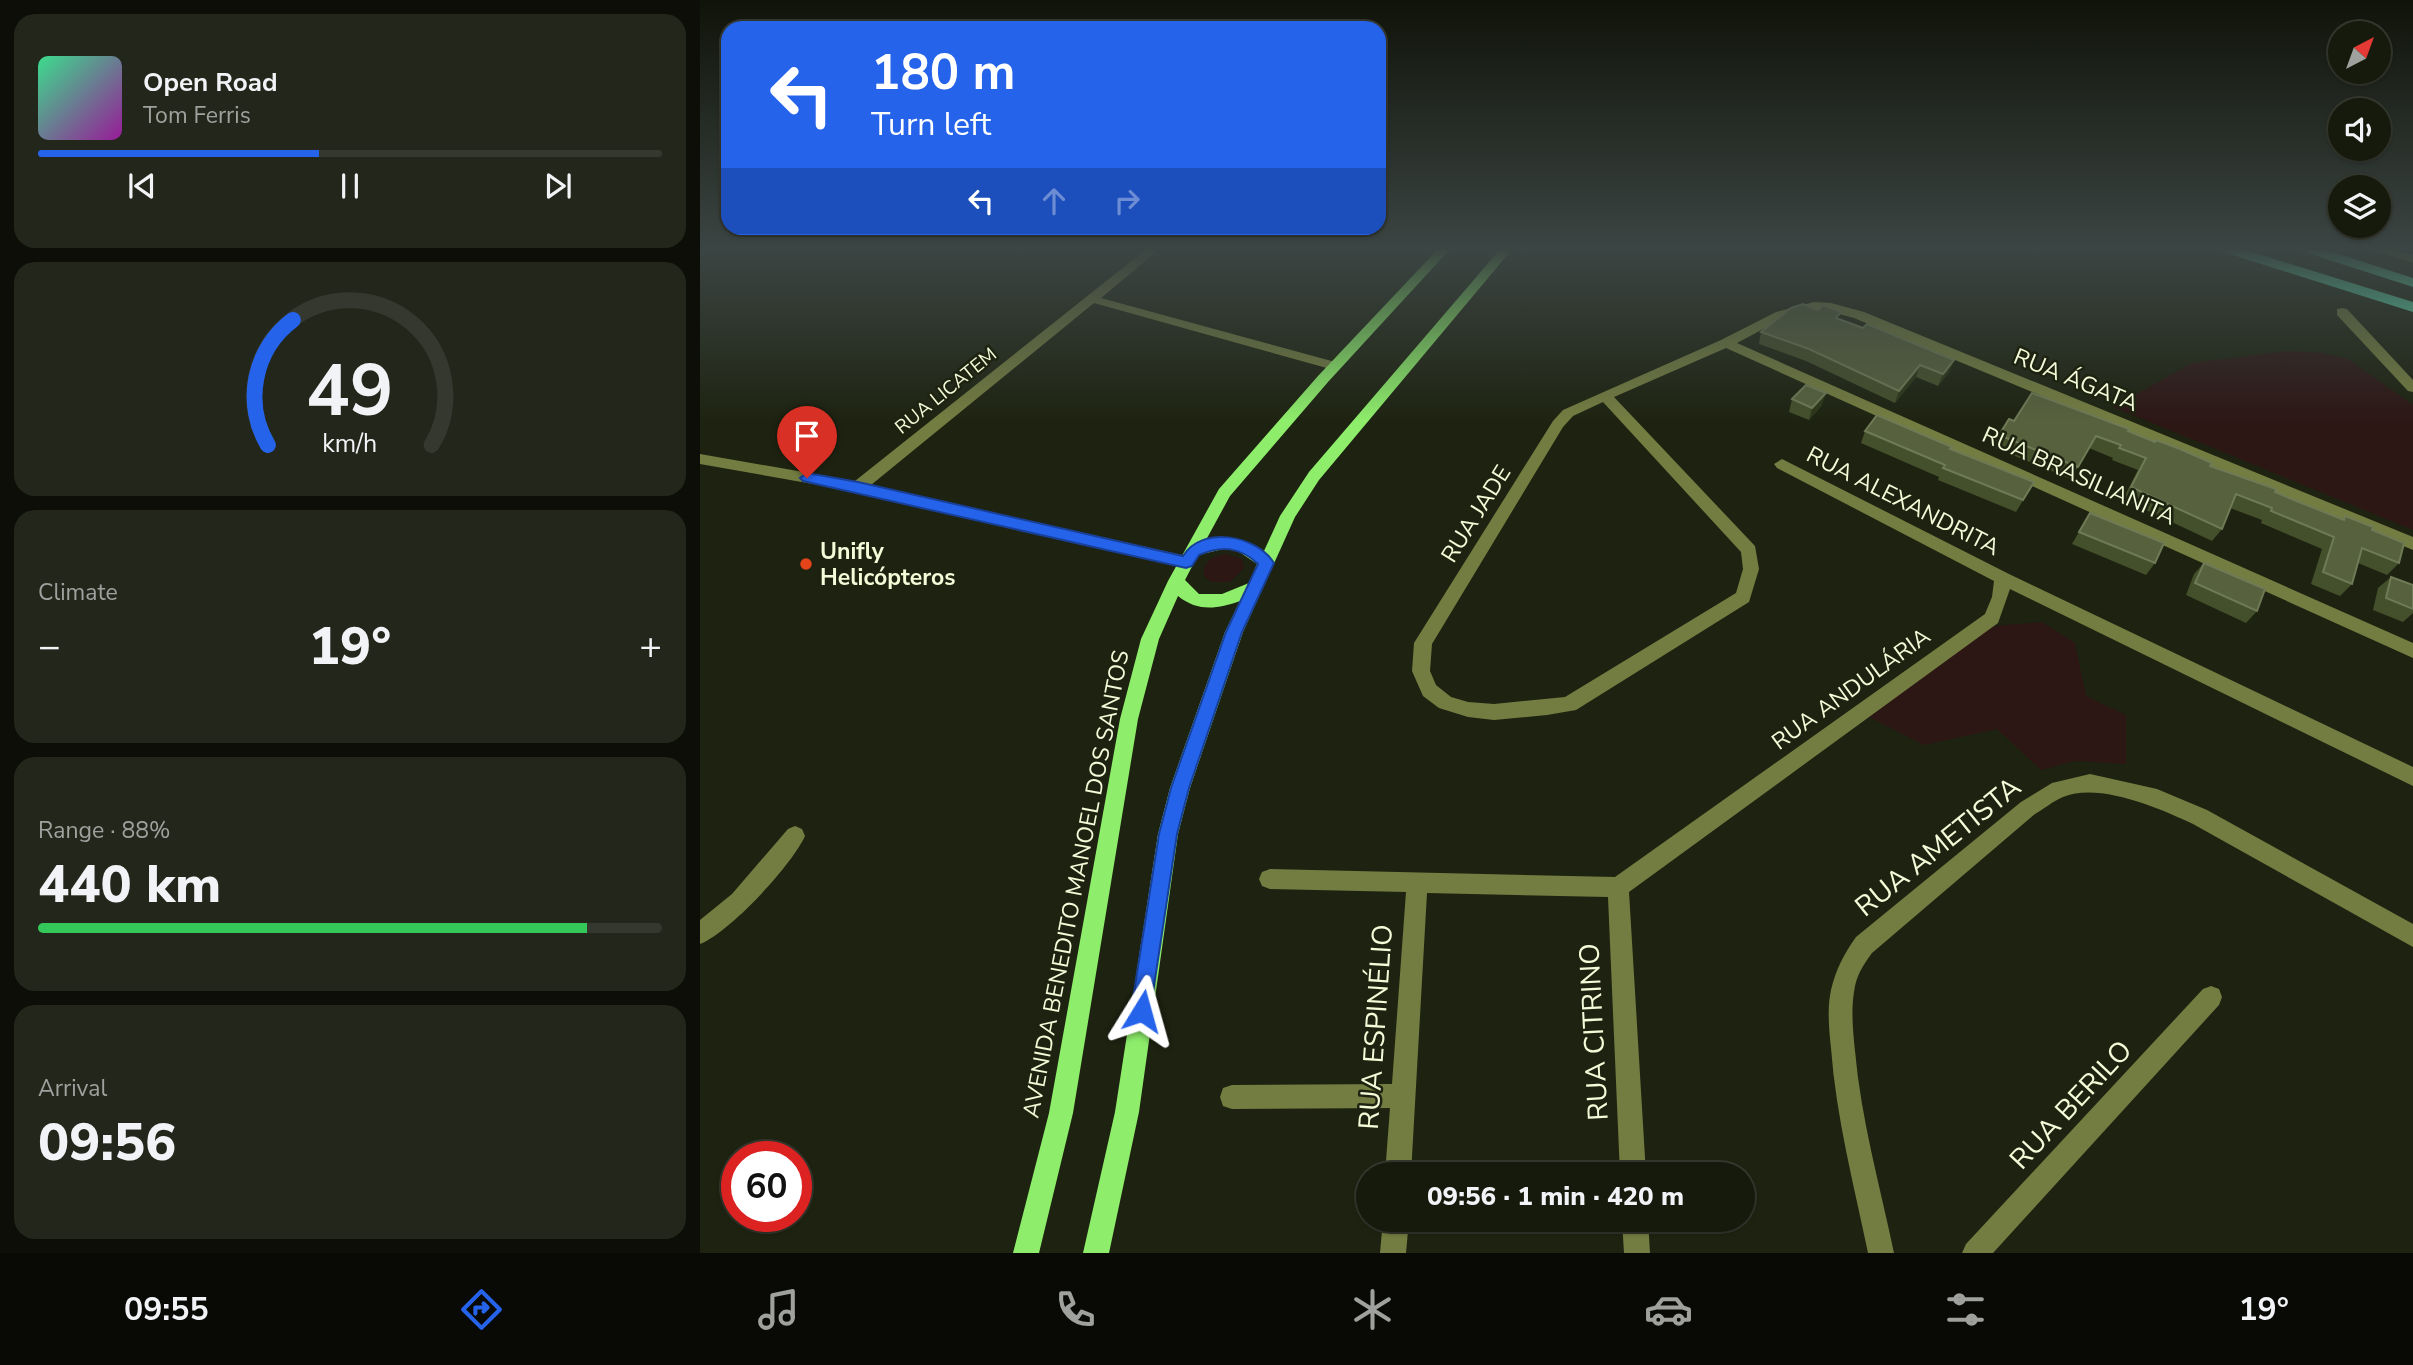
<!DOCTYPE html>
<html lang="en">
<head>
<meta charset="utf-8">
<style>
	:root { --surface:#161a0d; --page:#23271b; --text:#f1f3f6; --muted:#9ea19d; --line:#35382e; --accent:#2563eb }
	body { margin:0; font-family:"Nunito Sans",sans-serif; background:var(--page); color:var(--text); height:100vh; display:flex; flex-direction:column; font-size:26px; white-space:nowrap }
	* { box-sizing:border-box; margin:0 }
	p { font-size:23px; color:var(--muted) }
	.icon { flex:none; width:38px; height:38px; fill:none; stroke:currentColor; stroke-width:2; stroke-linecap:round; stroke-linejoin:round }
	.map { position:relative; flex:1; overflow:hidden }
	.sheet { display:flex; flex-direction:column; gap:14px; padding:14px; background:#0c0e07; width:700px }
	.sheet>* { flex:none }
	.banner { position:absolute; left:21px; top:21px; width:665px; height:214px; border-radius:21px; box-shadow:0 2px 5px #0004,0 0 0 2px var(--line); background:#2563eb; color:#fff; overflow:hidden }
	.needle { width:46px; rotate:41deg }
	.fabs { position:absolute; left:1628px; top:21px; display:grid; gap:14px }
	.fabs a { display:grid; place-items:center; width:63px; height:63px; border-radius:50%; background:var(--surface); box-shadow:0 2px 5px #0004,0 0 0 2px var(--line); font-size:35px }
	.speed { position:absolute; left:21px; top:1141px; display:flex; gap:14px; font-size:35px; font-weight:700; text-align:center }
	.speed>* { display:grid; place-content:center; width:91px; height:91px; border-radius:50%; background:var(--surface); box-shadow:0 2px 5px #0004,0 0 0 2px var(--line); line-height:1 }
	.speed .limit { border:10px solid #d22; background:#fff; color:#111 }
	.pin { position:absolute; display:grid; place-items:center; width:60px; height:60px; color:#fff; margin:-72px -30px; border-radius:50% 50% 50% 0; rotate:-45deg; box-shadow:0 0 7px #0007 }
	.pin .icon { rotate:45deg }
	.me { position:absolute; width:77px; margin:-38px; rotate:8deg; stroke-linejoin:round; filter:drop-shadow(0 0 5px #0008) }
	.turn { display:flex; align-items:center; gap:24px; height:147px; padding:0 35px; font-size:32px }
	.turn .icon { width:91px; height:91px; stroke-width:2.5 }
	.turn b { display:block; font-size:49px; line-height:60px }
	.lanes { display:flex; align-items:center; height:66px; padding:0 35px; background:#0003; justify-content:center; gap:35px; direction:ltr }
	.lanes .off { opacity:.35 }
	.big { font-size:52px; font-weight:800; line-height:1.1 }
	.sheet .widget { flex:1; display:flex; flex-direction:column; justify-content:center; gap:10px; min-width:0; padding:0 24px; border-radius:21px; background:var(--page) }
	.sheet .dial { align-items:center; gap:0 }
	.dial svg { height:182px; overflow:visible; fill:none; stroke:var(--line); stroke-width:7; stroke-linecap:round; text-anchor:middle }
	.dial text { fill:var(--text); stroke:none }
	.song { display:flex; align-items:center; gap:21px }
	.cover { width:84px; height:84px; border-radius:10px; background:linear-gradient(135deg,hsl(150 70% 55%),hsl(300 70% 35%)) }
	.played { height:7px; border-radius:4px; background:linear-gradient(90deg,var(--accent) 45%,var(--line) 45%) }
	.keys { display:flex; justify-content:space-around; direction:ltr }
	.heat { display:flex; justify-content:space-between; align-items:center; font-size:38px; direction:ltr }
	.charge { height:10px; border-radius:5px; background:linear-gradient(90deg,#34c759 88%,var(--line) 0) }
	.trip { position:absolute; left:656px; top:1162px; width:399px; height:70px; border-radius:35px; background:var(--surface); box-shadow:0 2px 5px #0004,0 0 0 2px var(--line); font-weight:800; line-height:70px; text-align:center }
	.tabs { display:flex; height:112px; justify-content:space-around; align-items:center; background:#090a05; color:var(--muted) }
	.tabs .icon { width:49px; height:49px }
	.tabs .current { color:var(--accent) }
	.tabs b { font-size:32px; color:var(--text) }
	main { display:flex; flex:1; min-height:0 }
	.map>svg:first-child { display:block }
	.green { fill:#2c1715 }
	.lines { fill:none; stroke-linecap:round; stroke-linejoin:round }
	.minor { fill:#747d41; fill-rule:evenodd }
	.major { fill:#8eee6b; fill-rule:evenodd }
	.highway { fill:#60edb9; fill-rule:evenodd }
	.wall { fill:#444f2c }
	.shaded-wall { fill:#2d3619 }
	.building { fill:#57613e; stroke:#6f7a56; stroke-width:2 }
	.route { fill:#2563eb; stroke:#184099; stroke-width:2 }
	.poi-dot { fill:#e4441a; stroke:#1e2311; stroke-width:2.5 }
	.labels { text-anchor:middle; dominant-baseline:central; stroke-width:5; stroke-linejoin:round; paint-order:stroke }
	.far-street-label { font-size:19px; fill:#f3fbd8; stroke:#1e2311 }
	.street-label { font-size:23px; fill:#f3fbd8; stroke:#1e2311 }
	.poi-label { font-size:23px; font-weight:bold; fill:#f3fbd8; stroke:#1e2311; text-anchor:start }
	.near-street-label { font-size:28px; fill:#f3fbd8; stroke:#1e2311 }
</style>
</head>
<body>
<main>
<section class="sheet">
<div class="widget">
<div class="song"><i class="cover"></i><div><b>Open Road</b><p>Tom Ferris</p></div></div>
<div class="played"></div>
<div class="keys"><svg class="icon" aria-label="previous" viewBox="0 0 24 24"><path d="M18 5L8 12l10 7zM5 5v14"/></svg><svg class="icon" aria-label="pause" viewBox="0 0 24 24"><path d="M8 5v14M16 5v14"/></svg><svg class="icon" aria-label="next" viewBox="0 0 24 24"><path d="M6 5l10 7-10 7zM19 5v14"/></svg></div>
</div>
<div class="widget dial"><svg viewBox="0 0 100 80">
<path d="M14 69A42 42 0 1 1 86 69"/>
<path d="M14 69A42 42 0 0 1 25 14" stroke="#2563eb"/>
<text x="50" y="56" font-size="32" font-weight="700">49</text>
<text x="50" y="72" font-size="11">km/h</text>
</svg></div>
<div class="widget"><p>Climate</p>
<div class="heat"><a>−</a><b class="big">19°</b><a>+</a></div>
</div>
<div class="widget"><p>Range · 88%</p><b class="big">440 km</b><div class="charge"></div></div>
<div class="widget"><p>Arrival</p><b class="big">09:56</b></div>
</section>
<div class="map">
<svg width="1713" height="1253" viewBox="0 0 1713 1253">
	<rect width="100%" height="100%" fill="#1e2311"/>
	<path class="green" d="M1588 351 1622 353 1648 359 1713 405V530L1413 407 1492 363Z
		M525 554 542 559 544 568 530 582H511L504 576C502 562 513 556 525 554Z
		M1342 622 1375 643 1386 696 1426 715V764L1375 761 1341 770 1297 729 1224 745 1167 716 1292 626Z"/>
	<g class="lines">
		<path class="minor" d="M449 247H462L401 298 639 363 641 366 634 370 394 303 171 485 486 556 494 562 492 566 486 568 158 492 0 464V454L155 481Z
			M1664 247H1683L1713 255V263Z
			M1114 302 1131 303 1164 312 1713 537V550L1154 318C1101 302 1083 319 1037 343L1713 643V658L1026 348 914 397 1055 546 1059 569 1049 602 876 710 847 715 794 720 768 717 739 708 723 696 712 671 714 643 853 421 863 410 1021 340 1076 312ZM903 402 1041 552 1043 569 1036 593 865 697 794 704 768 702 751 697 736 685 730 671 732 644 863 427 873 416Z
			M1642 308 1647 309 1713 380V392L1708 391 1637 315V309Z
			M1082 459 1309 574 1713 767V786L1310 589 1298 623 929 892 946 1174H920L908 897 727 893 711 1174H685L690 1108 532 1109 523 1106 520 1097 523 1088 532 1085 692 1084 706 892 570 889 562 886 559 879 562 872 570 869 915 877 1285 614 1292 597 1294 581 1077 468 1074 464Z
			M1390 774 1457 789 1507 810 1713 924V947L1493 824C1459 808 1399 782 1363 797 1353 801 1344 809 1335 814L1172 953C1163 965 1156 976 1154 992 1151 1011 1153 1032 1155 1051 1161 1119 1180 1186 1194 1253H1168C1154 1185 1136 1117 1131 1048 1129 1029 1127 1008 1131 990 1136 969 1144 954 1156 937L1321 802 1352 783Z
			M95 826 102 829 105 836C92 865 30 932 0 944V920L32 894 88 829Z
			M1511 986 1519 989 1522 997 1519 1005 1293 1253H1262L1266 1244 1503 989Z
			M683 1220H709L706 1253H680Z
			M922 1220H948L950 1253H924Z"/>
		<path class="major" d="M740 247H752L628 382 530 496 506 540 533 538 564 551 580 516 609 472 802 247H814L619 480 595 517 543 632 490 788 478 834 439 1112 409 1253H383L415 1112 458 834 470 788 525 632 540 601C517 609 498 612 478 596L459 639 438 719 373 1113 339 1253H313L349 1113 420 719 441 639 468 581 519 489 618 376ZM523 549 538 551 557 564 549 583 522 594H499L485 580 498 555Z"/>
		<path class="highway" d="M1515 247H1536L1713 302V312L1517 250Z
			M1596 247H1617L1713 278V287L1598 250Z"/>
	</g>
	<path class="wall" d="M1140 319 1249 372 1238 386 1216 377 1195 403 1106 361 1059 344 1061 332Z
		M1092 399 1122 405 1109 420 1089 412Z
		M1314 421 1428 431 1604 504 1643 519 1645 516 1672 530 1699 563 1687 575 1658 563 1652 584 1640 596 1611 584 1622 549 1561 523 1562 520 1530 508 1522 529 1512 541 1423 499 1438 470 1412 460 1413 458 1389 448 1371 479 1293 447 1299 435Z
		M1165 431 1252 447 1251 449 1334 482 1316 512 1238 480 1239 477 1161 443Z
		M1390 513 1455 563 1446 575 1372 544Z
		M1504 563 1557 611 1546 623 1486 595 1494 574Z
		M1691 577 1713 585V613L1703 622 1673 610 1678 588Z"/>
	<path class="shaded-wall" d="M1254 360 1249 372 1238 386 1243 374Z
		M1220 365 1216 377 1195 403 1199 391Z
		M1126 393 1122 405 1109 420 1112 408Z"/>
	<path class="building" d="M1103 304 1118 310 1123 305 1141 312 1136 318 1163 328 1167 324 1254 360 1243 374 1220 365 1199 391 1109 349 1061 332 1091 308Z
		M1106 385 1126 393 1112 408 1092 399Z
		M1332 393 1429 429 1428 431 1455 442 1456 440 1480 449 1512 463 1510 466 1576 489 1575 492 1604 504 1644 520 1645 516 1673 527 1672 530 1704 543 1699 563 1662 548 1652 584 1623 572 1634 537 1571 511 1572 508 1536 494 1522 529 1431 487 1446 458 1419 448 1421 445 1396 436 1378 467 1299 435 1309 419 1314 421Z
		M1177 415 1252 447 1250 449 1334 482 1323 500 1243 468 1245 465 1165 431Z
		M1390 513 1464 543 1455 563 1379 532Z
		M1504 563 1565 589 1557 611 1495 583Z
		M1691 577 1713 585V609L1686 598Z"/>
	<linearGradient id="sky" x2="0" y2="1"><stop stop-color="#101309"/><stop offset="0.59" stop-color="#3b4543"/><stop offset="1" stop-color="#3b4543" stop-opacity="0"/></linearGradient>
	<rect width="1713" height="422" fill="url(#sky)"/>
	<path class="route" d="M107 473 158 482 483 556C502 525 556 535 574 563L542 632 489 788 477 834 449 1019 442 1022 434 1019 431 1011 459 834 471 788 526 632 558 564C540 547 522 545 499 555L492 566 486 568 103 481 100 478Z"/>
	<circle class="poi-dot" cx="106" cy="564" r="7"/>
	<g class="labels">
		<g class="far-street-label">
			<text transform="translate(246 391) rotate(-39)">RUA LICATEM</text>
		</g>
		<g class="street-label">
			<text transform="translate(1376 380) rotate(22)">RUA ÁGATA</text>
			<text transform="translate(1379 476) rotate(24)">RUA BRASILIANITA</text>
			<text transform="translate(1203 501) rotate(27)">RUA ALEXANDRITA</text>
			<text transform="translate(776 514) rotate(-58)">RUA JADE</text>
			<text transform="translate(1151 689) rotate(-36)">RUA ANDULÁRIA</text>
			<text transform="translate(376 884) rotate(-79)">AVENIDA BENEDITO MANOEL DOS SANTOS</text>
		</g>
		<g class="poi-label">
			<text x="120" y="551">Unifly<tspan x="120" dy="26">Helicópteros</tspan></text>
		</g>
		<g class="near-street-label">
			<text transform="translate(1238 847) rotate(-39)">RUA AMETISTA</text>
			<text transform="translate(676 1027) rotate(-86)">RUA ESPINÉLIO</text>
			<text transform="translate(894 1032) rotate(-93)">RUA CITRINO</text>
			<text transform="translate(1371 1105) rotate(-47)">RUA BERILO</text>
		</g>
	</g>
</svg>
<div class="fabs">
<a><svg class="needle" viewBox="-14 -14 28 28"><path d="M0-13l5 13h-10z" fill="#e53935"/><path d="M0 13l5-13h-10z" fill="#9ea19d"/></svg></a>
<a><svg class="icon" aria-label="sound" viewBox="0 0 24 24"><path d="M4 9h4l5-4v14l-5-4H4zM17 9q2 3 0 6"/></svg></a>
<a><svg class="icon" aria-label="layers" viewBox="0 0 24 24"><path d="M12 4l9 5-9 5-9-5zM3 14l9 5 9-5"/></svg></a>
</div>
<div class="speed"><div class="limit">60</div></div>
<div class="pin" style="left:107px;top:478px;background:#d93025"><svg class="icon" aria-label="arrive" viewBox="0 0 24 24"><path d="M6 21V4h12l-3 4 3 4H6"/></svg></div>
<svg class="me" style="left:442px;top:1011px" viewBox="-20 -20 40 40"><path d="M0-17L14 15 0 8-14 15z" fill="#2563eb" stroke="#fff" stroke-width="4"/></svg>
<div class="trip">09:56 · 1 min · 420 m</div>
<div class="banner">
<div class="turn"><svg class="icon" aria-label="left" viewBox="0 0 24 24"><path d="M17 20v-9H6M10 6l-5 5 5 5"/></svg><div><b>180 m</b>Turn left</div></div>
<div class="lanes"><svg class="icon" aria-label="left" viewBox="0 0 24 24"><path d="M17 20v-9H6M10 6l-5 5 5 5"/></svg><svg class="icon off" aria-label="ahead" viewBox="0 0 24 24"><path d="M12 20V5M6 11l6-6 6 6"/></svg><svg class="icon off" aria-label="right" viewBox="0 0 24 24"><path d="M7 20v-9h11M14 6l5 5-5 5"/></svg></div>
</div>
</div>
</main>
<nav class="tabs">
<b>09:55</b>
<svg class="icon current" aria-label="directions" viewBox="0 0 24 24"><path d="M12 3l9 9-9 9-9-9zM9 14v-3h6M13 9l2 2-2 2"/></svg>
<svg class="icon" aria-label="music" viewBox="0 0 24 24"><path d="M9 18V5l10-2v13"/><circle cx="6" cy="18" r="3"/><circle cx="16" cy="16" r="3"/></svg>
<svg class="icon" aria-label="phone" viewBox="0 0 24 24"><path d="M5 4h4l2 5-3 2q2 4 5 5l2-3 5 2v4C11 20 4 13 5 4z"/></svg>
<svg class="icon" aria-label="climate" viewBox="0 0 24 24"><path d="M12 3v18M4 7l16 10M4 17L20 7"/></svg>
<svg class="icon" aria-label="car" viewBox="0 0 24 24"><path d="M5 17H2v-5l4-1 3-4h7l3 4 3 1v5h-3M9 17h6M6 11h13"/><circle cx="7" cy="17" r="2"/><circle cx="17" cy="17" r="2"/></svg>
<svg class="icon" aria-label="filters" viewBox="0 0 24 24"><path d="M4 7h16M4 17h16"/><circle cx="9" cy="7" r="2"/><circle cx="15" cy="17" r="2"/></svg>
<b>19°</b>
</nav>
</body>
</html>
